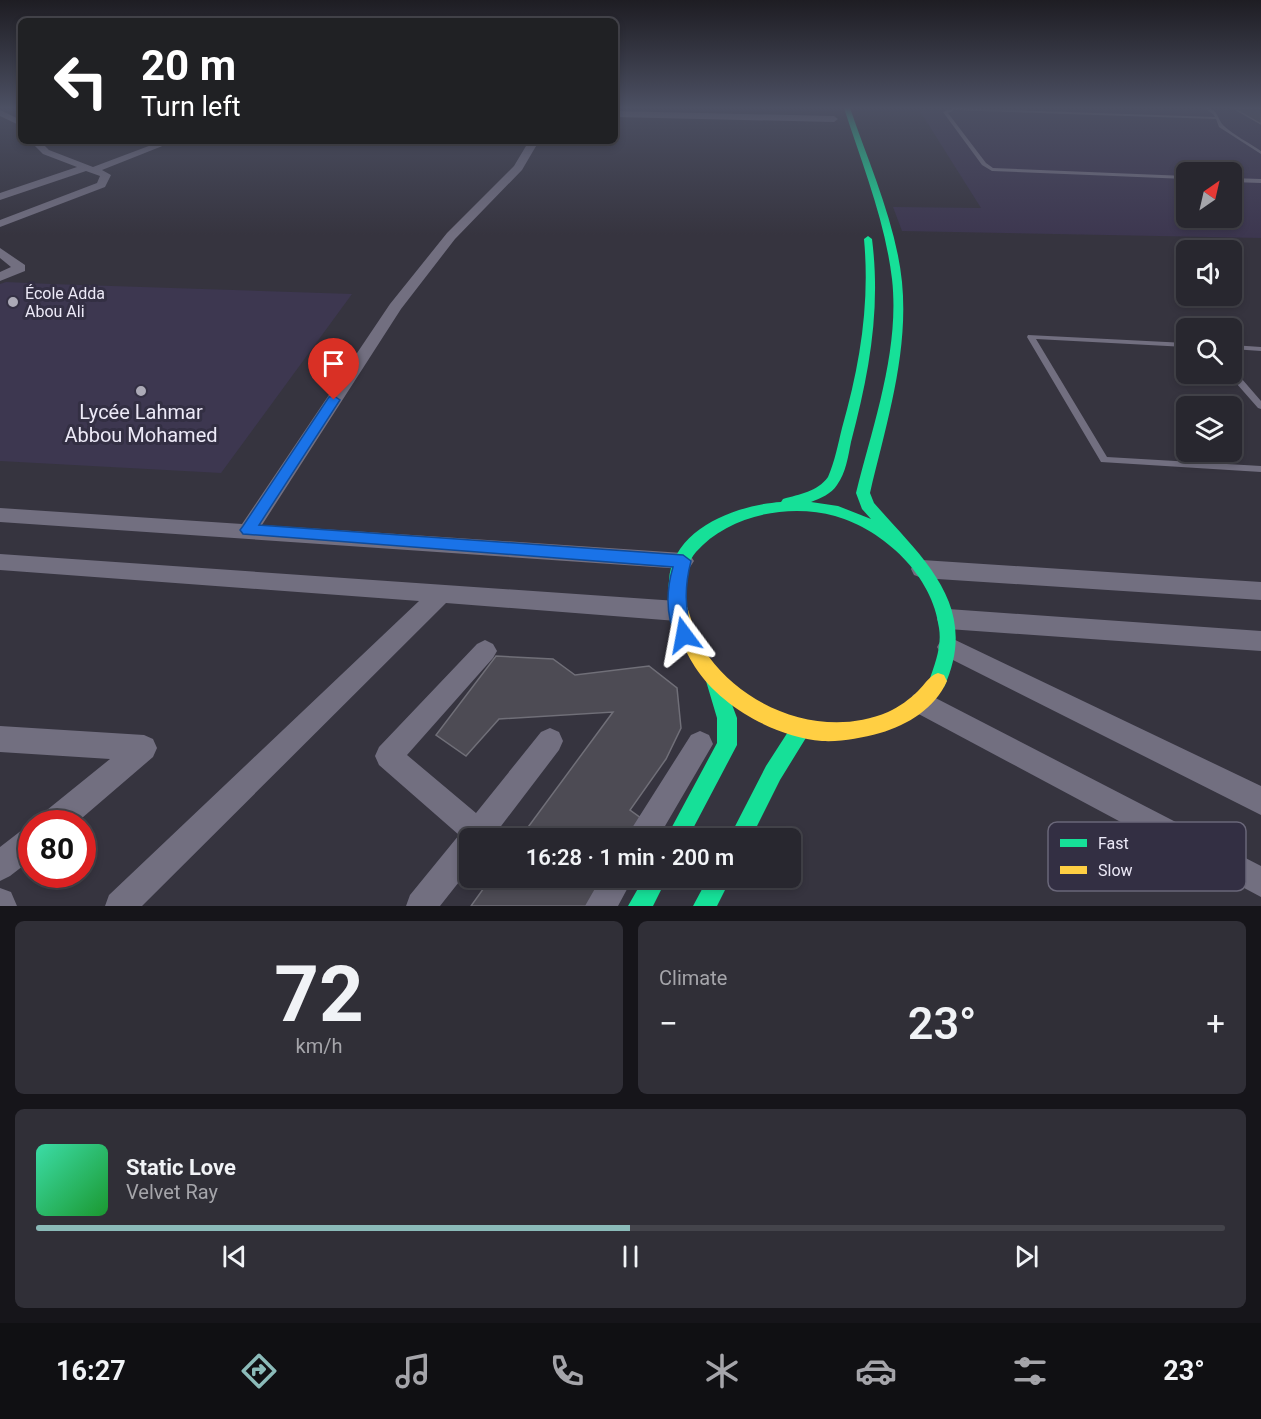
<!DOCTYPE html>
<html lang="en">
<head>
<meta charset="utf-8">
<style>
	:root { --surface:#28272f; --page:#302f37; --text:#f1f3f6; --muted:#a5a5aa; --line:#44444b; --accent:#8bbbb9 }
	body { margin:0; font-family:Roboto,sans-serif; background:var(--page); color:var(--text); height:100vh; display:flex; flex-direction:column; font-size:22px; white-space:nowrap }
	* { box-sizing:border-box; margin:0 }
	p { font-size:20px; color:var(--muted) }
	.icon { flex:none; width:33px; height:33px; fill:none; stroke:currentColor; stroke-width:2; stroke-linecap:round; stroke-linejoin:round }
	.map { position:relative; height:906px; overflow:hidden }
	.side { display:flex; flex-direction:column; gap:15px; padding:15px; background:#16151a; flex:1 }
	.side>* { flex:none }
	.banner { position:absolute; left:18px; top:18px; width:600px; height:126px; border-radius:9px; box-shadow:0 3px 9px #0003,0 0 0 2px var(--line); background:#202124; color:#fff; overflow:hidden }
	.needle { width:39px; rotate:34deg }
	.controls { position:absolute; left:1176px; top:162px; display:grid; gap:12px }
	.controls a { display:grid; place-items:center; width:66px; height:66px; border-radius:9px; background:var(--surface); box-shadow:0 3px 9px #0003,0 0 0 2px var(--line); font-size:30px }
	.speed { position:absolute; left:18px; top:810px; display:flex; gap:12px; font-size:30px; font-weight:700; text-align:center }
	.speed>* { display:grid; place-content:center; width:78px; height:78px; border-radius:50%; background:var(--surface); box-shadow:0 3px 9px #0003,0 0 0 2px var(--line); line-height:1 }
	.speed .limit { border:9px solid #d22; background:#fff; color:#111 }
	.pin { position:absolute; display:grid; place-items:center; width:51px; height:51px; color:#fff; margin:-62px -26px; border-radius:50% 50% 50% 0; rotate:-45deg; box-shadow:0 0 6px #0007 }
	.pin .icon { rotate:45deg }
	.me { position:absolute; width:66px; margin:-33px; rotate:347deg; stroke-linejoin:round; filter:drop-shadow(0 0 4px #0008) }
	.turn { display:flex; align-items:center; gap:21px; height:126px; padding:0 24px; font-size:27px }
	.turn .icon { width:78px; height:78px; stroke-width:2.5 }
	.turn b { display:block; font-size:42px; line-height:51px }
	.big { font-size:45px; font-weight:600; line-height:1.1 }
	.side .widget { flex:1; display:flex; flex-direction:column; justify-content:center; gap:9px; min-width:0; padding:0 21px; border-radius:9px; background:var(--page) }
	.side .dial { align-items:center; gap:0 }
	.dial b { font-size:78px; line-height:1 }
	.song { display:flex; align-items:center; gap:18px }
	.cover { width:72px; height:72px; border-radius:9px; background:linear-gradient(135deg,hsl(160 70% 55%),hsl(130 70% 35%)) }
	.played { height:6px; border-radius:3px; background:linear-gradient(90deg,var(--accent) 50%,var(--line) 50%) }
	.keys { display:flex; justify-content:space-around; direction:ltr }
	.heat { display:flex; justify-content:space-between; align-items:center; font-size:33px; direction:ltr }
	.side .tiles { flex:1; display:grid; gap:15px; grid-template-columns:1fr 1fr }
	.widget:last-child { grid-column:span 2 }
	.trip { position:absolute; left:459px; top:828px; width:342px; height:60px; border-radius:9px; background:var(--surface); box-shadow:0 3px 9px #0003,0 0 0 2px var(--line); font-weight:600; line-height:60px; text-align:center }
	.menu { display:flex; height:96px; justify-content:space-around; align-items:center; background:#101013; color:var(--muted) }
	.menu .icon { width:42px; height:42px }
	.menu .on { color:var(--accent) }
	.menu b { font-size:27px; color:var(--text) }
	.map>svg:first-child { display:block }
	.built { fill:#3d3750; fill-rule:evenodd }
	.building { fill:#4d4b54; stroke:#706f78; stroke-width:1.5 }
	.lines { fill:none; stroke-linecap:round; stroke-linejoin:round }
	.lane { fill:#726f80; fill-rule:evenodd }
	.street { fill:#726f80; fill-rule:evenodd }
	.fast { fill:#16e098; fill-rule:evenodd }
	.slow { fill:#ffcf43; fill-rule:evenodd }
	.route { fill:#1a73e8; stroke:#114b97; stroke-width:1.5 }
	.poi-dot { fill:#acaab7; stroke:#332f43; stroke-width:2 }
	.labels { text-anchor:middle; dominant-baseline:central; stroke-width:6; stroke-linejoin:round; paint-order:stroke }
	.far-poi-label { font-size:16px; fill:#ece9f7; stroke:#332f43; text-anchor:start }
	.poi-label { font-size:20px; fill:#ece9f7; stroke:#332f43 }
	.key { fill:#332f43; stroke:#6a6779; stroke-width:1.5 }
	.key-label { font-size:16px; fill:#ece9f7 }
</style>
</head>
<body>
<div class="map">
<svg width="1261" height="906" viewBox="0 0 1261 906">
	<rect width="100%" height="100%" fill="#36343f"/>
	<path class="built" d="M918 108H1261V238L902 231 893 207 981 208ZM1186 172H1232V218H1186Z
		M6 282 51 284 352 294 221 473 0 461V284Z"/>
	<path class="building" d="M1233 108H1261V124Z
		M496 656 553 659 575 675 649 666 677 688 681 728 666 759 630 810 645 821 634 838H520L613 712 499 719 466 756 436 735Z
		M491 878H609L591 906H471Z"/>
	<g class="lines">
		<path class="lane" d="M953 108 1215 117 1213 114 1204 108C1219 108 1216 118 1224 126 1232 134 1251 144 1261 151V154L1219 127 1216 119 954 110 948 113 986 163 993 168 1186 176V179L992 171 982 165 943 112Z
			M1232 178 1261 179V183L1232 182Z
			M1028 335 1186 343V347L1036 339 1107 457 1261 466V472L1101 462 1027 337Z
			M1232 345 1261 347V351L1232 349Z
			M1232 371H1235L1261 401V409L1258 408 1229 375 1228 374H1232Z"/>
		<path class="street" d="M0 110 21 120V126L0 116Z
			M615 111 834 116 838 119 834 122 615 117Z
			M30 141H40L49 150 93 167 162 141H175L102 170 111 175 105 187 0 227V220L97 183 100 176 86 171 0 200V193L77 167 43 154Z
			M529 141H539L522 170 455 239 401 309 262 525 683 553 690 555 694 561 690 567 683 569 0 522V508L242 524 390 304 447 233 514 166Z
			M0 248 25 265V271L0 281V272L11 267 0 258Z
			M0 554 677 601 685 604 688 611 685 618 677 621 446 603 142 906H105L109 895 419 601 0 570Z
			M922 560 1261 582V600L922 578 914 575 911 569 914 563Z
			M948 609 1261 631V651L948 629 940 626 937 619 940 612Z
			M949 637 1261 786V815L941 654 937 647 941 640Z
			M485 640 493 644 497 651 493 658 407 755 476 813 541 732 550 728 559 732 563 741 559 750 492 838H470V868L440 906H406L410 895 459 835 379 765 375 756 379 747 477 644Z
			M922 691 1261 866V897L913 711 909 703 913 695Z
			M0 726 144 735 153 739 157 748 153 757 75 824H38L42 814 110 759 0 752Z
			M700 731 709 735 713 744 658 838H628L632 828 691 735Z
			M32 826V859L10 876 0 881V847L22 830Z
			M601 878H633L618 906H585Z
			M0 888 11 892 17 906H0Z"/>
		<path class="fast" d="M844 108H850C869 164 896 223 902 282 909 353 886 425 870 493L874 503C923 559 981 606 944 687L938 689 932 687 929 681C935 664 942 646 939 628 933 576 884 530 835 516 789 503 728 515 696 552 681 569 690 587 682 604L676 606 670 604C667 597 668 589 669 581 672 529 736 505 781 502L783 499C800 494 817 492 828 477 835 461 838 444 842 428 860 365 870 304 864 239L868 236 872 239C881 310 869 374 851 442 848 457 846 472 837 485 831 494 821 498 811 502L838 506 871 519 862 509 856 493C873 425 900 350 892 279 885 220 862 164 844 108Z
			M715 673 721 675 737 718V745L688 838H666L717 743V718L706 681 709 675Z
			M802 719 809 721 812 728 780 780 751 838H729L766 766 795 721Z
			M644 878H667L653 906H628Z
			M708 878H731L717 906H693Z"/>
		<path class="slow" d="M676 592 682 594C692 616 693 636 709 657 748 710 825 739 888 712 899 707 910 699 918 691 925 684 929 676 938 673L944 675 947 681C935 708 908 725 880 733 861 738 842 742 822 741 775 737 720 706 695 667 681 645 674 623 668 599L670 594Z"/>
	</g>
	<linearGradient id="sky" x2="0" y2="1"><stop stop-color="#1e1d23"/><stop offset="0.46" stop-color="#4c5063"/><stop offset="1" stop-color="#4c5063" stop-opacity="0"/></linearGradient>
	<rect width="1261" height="235" fill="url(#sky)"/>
	<path class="route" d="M334 396 340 400 259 525 683 555 691 561C684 588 685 608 692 635L690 640 684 643 677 640C666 617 666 591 673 567L243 534 240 530 243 526 329 397Z"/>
	<g class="poi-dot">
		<circle cx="13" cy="302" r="6"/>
		<circle cx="141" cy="391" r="6"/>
	</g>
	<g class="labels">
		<g class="far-poi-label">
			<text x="25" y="293">École Adda<tspan x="25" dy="18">Abou Ali</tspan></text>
		</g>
		<g class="poi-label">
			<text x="141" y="412">Lycée Lahmar<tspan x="141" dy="23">Abbou Mohamed</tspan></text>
		</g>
	</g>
	<rect x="1048" y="822" width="198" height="69" rx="9" class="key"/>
	<rect x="1060" y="839" width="27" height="8" fill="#16e098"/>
	<rect x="1060" y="866" width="27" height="8" fill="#ffcf43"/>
	<g class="key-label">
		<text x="1098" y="849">Fast</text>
		<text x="1098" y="876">Slow</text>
	</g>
</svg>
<div class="controls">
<a><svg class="needle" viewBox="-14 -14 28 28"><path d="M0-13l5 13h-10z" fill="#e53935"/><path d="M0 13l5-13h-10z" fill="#a5a5aa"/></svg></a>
<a><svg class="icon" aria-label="sound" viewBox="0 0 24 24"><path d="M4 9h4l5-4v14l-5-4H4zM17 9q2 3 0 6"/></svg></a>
<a><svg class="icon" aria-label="search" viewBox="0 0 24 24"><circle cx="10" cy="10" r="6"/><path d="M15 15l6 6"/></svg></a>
<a><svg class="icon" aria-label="layers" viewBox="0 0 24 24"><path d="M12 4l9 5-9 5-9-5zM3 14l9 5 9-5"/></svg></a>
</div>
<div class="speed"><div class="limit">80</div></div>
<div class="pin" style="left:334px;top:400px;background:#d93025"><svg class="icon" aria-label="arrive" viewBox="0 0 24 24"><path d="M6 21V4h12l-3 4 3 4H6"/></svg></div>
<svg class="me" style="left:684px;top:635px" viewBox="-20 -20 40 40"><path d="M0-17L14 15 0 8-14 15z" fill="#1a73e8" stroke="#fff" stroke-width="4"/></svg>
<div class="trip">16:28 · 1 min · 200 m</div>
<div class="banner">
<div class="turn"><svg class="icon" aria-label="left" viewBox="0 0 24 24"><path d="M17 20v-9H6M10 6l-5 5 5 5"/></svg><div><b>20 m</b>Turn left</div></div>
</div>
</div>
<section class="side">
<div class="tiles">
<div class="widget dial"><b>72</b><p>km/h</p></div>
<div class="widget"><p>Climate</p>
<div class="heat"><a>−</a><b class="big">23°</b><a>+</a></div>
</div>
<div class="widget">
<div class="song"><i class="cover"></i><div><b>Static Love</b><p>Velvet Ray</p></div></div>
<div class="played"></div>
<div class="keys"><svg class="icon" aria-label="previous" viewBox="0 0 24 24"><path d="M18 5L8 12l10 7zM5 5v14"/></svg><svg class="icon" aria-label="pause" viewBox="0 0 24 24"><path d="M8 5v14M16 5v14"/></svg><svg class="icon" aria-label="next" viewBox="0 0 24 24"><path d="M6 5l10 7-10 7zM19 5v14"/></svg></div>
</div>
</div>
</section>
<nav class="menu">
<b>16:27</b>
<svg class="icon on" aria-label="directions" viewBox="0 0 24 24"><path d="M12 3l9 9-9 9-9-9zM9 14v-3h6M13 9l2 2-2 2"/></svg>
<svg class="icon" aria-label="music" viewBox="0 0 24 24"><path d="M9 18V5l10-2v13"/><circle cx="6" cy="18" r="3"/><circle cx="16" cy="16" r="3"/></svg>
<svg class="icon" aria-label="phone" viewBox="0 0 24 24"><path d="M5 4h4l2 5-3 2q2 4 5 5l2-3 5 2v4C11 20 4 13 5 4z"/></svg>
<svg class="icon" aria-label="climate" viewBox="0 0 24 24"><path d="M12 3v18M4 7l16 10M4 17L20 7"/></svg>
<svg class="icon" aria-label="car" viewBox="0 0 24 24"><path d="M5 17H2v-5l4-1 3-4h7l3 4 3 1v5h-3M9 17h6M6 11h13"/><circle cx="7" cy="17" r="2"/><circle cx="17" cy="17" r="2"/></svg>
<svg class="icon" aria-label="filters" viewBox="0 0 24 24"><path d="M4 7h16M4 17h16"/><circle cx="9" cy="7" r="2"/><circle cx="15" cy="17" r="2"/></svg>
<b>23°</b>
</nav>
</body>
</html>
